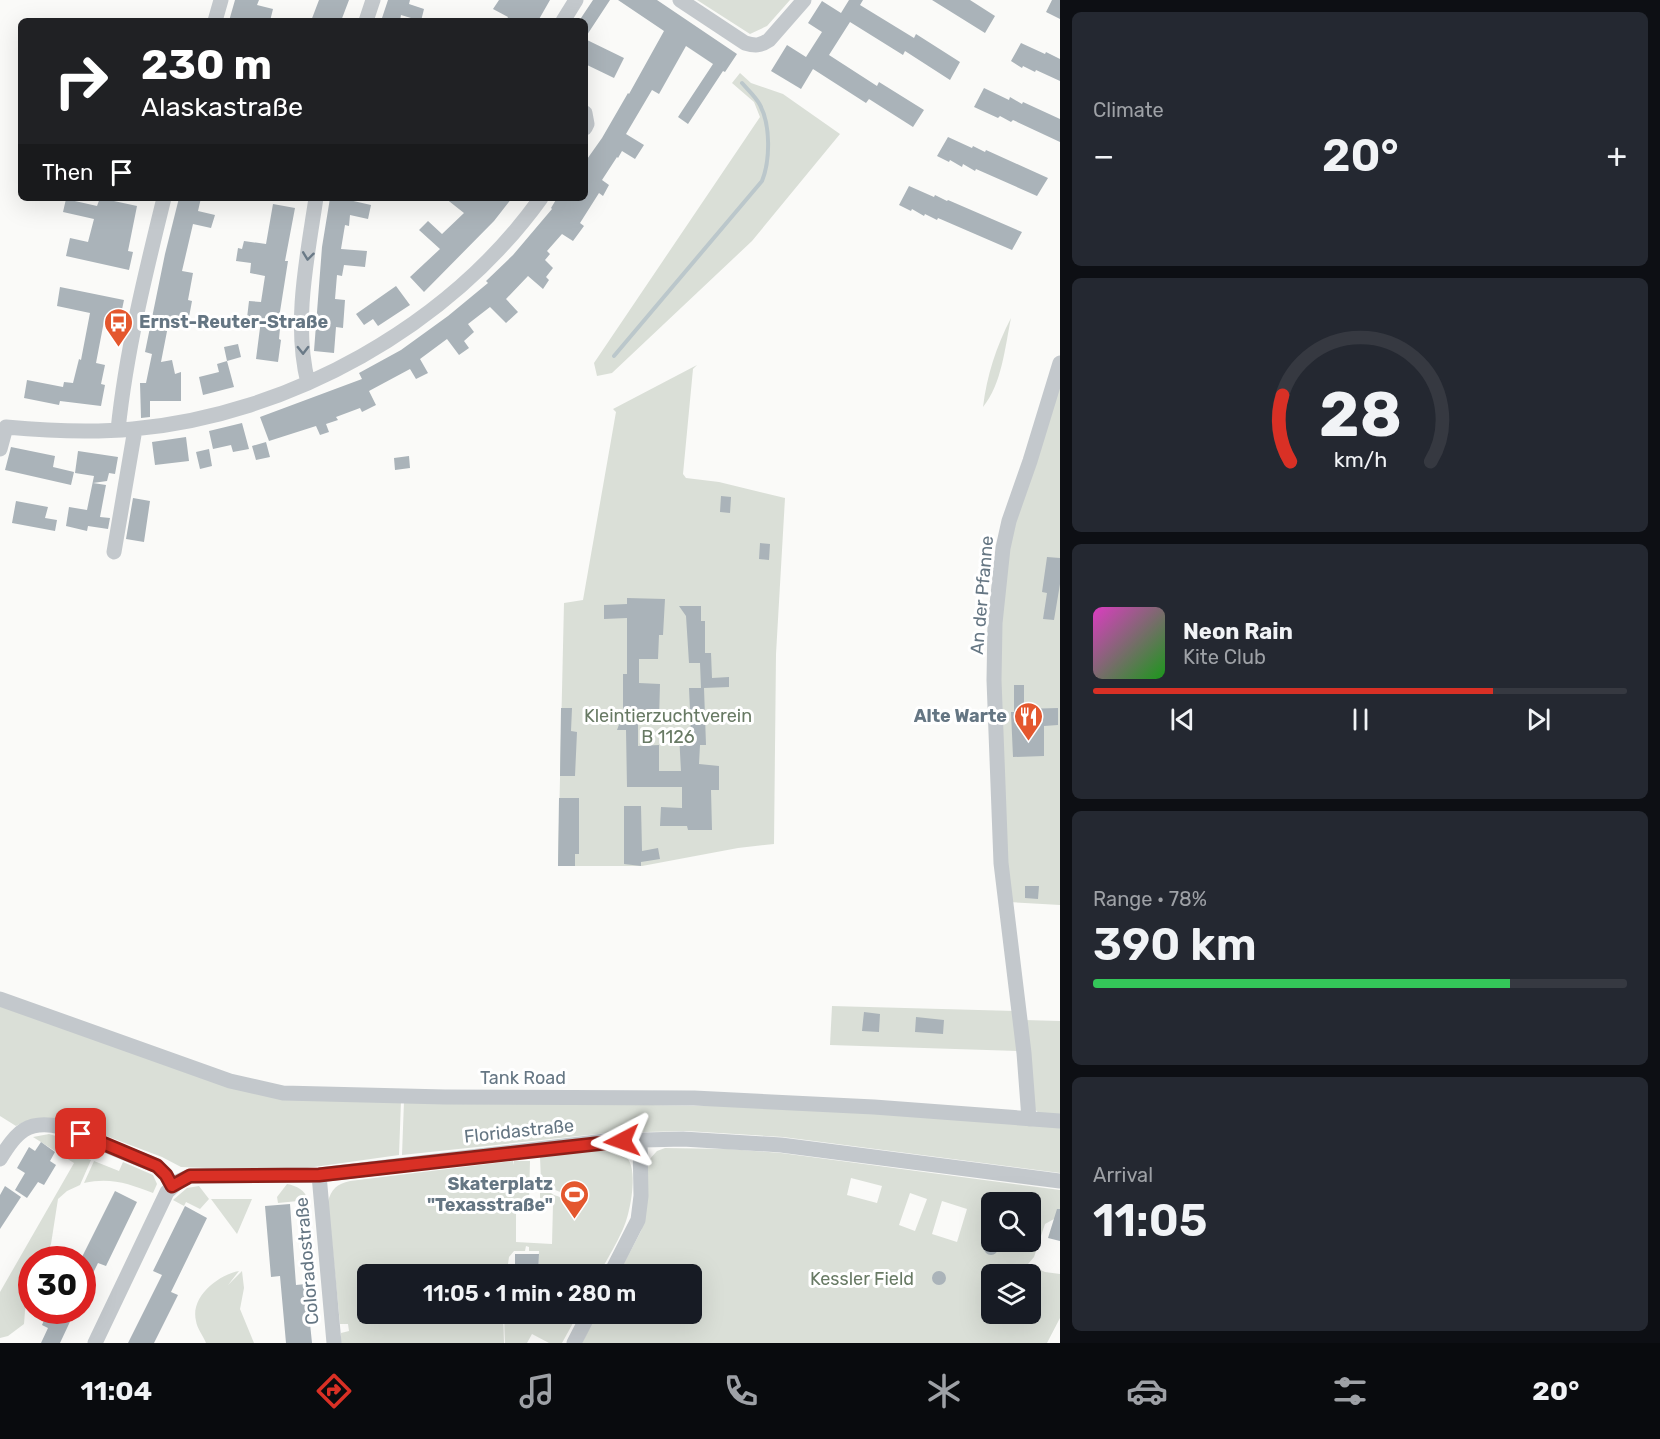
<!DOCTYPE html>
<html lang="en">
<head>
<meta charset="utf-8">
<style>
	:root { --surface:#171b24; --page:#242831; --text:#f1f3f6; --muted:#9ea1a6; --line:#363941; --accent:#d93025 }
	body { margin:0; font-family:Rubik,sans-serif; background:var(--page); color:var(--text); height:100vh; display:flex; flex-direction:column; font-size:22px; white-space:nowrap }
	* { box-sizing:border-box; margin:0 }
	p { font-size:20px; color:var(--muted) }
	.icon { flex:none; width:33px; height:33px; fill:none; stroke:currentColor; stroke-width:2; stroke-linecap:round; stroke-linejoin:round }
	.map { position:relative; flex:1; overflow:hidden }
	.panel { display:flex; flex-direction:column; gap:12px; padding:12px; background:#0d0f14; width:600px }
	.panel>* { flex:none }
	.guide { position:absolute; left:18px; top:18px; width:570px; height:183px; border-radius:9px; box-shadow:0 6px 24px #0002; background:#202124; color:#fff; overflow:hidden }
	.fabs { position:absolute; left:981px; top:1192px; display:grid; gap:12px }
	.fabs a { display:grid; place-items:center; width:60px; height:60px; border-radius:9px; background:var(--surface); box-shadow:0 6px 24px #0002; font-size:30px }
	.speed { position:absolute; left:18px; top:1246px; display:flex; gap:12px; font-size:30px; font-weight:700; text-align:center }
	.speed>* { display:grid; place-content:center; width:78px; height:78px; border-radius:50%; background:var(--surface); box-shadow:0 6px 24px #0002; line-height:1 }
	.speed .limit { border:9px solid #d22; background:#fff; color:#111 }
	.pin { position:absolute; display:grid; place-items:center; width:51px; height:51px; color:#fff; margin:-26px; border-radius:12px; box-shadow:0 3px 9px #0006 }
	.me { position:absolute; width:66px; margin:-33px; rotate:266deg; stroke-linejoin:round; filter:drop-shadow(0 0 4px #0008) }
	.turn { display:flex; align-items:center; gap:21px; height:126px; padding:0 24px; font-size:27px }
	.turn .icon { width:78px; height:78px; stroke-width:2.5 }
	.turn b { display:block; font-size:42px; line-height:51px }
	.then { display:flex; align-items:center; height:57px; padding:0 24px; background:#0003; gap:12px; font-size:22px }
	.big { font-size:45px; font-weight:600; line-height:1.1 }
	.panel .tile { flex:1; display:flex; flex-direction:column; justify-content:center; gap:9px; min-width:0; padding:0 21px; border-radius:9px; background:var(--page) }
	.panel .dial { align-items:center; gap:0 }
	.dial svg { height:156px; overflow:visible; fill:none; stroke:var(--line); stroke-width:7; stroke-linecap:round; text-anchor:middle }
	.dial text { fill:var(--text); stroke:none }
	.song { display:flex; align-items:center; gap:18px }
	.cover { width:72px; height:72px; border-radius:9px; background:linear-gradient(135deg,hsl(310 70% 55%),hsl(120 70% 35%)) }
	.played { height:6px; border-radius:3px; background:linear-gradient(90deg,var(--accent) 75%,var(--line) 75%) }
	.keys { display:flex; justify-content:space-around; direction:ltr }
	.heat { display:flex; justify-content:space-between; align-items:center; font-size:33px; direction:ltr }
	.charge { height:9px; border-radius:4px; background:linear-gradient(90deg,#34c759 78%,var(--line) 0) }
	.trip { position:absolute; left:357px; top:1264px; width:345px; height:60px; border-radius:9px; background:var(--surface); box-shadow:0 6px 24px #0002; font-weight:600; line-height:60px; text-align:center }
	.menu { display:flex; height:96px; justify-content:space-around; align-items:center; background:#090b0e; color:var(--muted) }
	.menu .icon { width:42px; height:42px }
	.menu .selected { color:var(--accent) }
	.menu b { font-size:27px; color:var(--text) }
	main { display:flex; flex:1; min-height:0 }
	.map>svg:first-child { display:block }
	.green { fill:#dadfd7; fill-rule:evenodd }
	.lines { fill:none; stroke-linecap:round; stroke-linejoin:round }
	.stream { stroke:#bbc7cb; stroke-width:4 }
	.building { fill:#aab3b9 }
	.street { stroke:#c3c8cc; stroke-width:15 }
	.oneway { stroke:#6a7a87 }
	.route-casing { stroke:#8d1f18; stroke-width:15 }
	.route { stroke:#d93025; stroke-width:10 }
	.labels { text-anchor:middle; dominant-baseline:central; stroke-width:6; stroke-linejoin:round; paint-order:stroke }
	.poi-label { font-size:18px; font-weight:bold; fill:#657683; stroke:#fff; text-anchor:end }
	.street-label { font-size:18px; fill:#657683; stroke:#fff }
	.park-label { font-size:18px; fill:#687a64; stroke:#fff }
</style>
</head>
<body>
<main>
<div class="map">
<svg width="1060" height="1343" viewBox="0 0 1060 1343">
	<rect width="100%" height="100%" fill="#fafaf8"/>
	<path class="green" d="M697 0H790L767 26 750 34Z
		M740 73 751 83 783 94 840 134 752 241 612 373 597 376 594 363 760 117 754 102 732 83Z
		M1011 318C1005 347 1002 384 983 407 987 375 996 347 1011 318Z
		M697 365 693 369 683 474 686 478 719 482 785 498 776 654 774 844 738 848 642 866H558L564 603 583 600 616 412 613 409Z
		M1060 374V905L1009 902 998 623 1008 542Z
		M0 1006 227 1086 401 1101 399 1155 307 1168 258 1170 181 1167 162 1157 64 1120C46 1117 32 1117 16 1126L0 1116Z
		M832 1006 1015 1011 1019 1051 830 1045Z
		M1024 1020 1060 1021V1115L1039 1113 1033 1108Z
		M404 1101 787 1107 1060 1127V1173L783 1137 686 1131 607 1133 402 1155Z
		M49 1134 70 1140 66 1150 91 1160 80 1185 67 1191 58 1199 51 1244 44 1259 32 1260 31 1280 25 1311 24 1324 8 1336 0 1338V1292L74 1163 33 1137Z
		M665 1148 729 1149 781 1153 1060 1190V1220L1054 1219 1045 1224 1034 1257 1028 1264 1045 1272 1060 1274V1318L1047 1343H582L597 1314H692V1275H618L641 1231 644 1219 648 1161 657 1151ZM851 1178 882 1186 877 1203 847 1195ZM910 1193 927 1199 915 1231 899 1225ZM942 1201 967 1209 957 1242 932 1234ZM992 1203H1030V1242H992ZM992 1275H1030V1314H992Z
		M607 1149C615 1151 623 1152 628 1159 638 1173 630 1214 623 1229 616 1245 607 1260 598 1275H538L539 1251H529V1247L526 1246 525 1251H514L509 1257 508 1264 511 1268V1275H368V1314H503L504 1343H341V1333L349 1331 348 1324H340L328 1202C331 1189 337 1184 350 1181L513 1161V1165L514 1161H530L529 1202 528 1203H516V1242L552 1244 553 1204H542L540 1202V1186L554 1195 560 1197V1192L546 1186 541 1181 540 1157Z
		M94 1161 119 1171 123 1162 153 1175 157 1184 153 1193C129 1184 111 1177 84 1183Z
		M287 1184C297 1186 305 1190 308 1200L278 1203 277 1197Z
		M199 1186 209 1199 200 1209 186 1202 184 1206 173 1200 187 1188Z
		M211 1199H252L237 1234Z
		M239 1271 228 1285 242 1271 244 1288 240 1309 254 1343H206C203 1336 197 1328 196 1321 190 1297 218 1275 239 1271Z
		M504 1314H578L562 1343H549L532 1334 527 1343H505Z"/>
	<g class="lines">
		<path class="stream" d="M614 356 762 181C770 161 771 126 760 105 756 97 748 90 742 83"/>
	</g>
	<path class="building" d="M235 0H259L257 5 273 9 270 21H229Z
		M319 0H349L341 21H311Z
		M388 0H410L409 4 424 9 421 21 401 15 400 21H381Z
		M499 0H550L538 21H506L508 17 493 9Z
		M593 0H610L585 38V21H579Z
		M618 0H657L737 54 725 72 723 71 688 124 678 117 713 64 686 46 659 94 652 90 626 134 644 145 635 159 622 151 618 158 617 157 602 180 609 185 603 196 599 193 580 223 584 226 573 241 562 234 547 251 550 254 545 260 553 268 546 277 549 280 543 289 528 276 506 299 518 312 506 323 490 307 468 324 474 332 464 341 469 348 459 355 447 339 420 359 428 373 416 379 410 369 369 391 376 405 362 412 360 408 336 417 338 420 326 424 329 432 320 435 316 426 269 441 260 417 362 379 359 373 401 350 448 316 488 283 486 281 513 255 552 209 551 208 557 198H585V162L602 138 628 93 629 94 664 31Z
		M849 0H863L860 5 914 38 916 34 960 62 950 80 905 51 903 55 850 22 829 55 877 86 879 82 924 110 913 127 869 99 866 103 813 69 801 89 771 71 787 45 806 57 822 32 808 23 822 1 841 13Z
		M932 0H970L995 16 985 33Z
		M1052 0H1060V19L1046 12Z
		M585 39 624 58 614 78 585 64Z
		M1021 43 1045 54 1046 52 1060 59V81L1036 70 1035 72 1023 66 1022 68 1011 61Z
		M984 88 1009 100 1010 97 1022 104 1023 102 1060 119V142L1013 120 1011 122 1000 116 998 118 974 107Z
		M948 137 972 148 973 146 985 152 986 150 1048 178 1037 196 976 169 975 171 963 164 962 167 950 160 949 162 937 156Z
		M909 186 934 197 935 195 947 201 948 200 1022 232 1012 250 938 218 937 220 925 214 924 216 912 209 911 211 899 205Z
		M100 198 137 206 128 251 133 252 129 270 66 256 70 238 88 242 94 219 63 212 66 199 97 206Z
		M179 198H201L198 211 215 215 211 228 193 224 182 271 193 273 188 300 192 301 189 317H186L185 324 169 321 161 362 172 360 175 374 181 372V401H150V417L141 418 140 383H146L152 354 145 352 165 254Z
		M330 198H349V200L371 205 368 219 350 215 349 226 345 225 341 249 367 251 365 267 344 265 342 276 337 275 335 299 345 300 343 328 336 327 334 353 314 351 322 247Z
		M445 198H512L494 221 424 292 410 277 440 249 419 230 428 221 442 234 464 213Z
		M273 204 295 208 285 261H288L279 318H281L279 339 281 340 278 362 256 359 261 320 247 318 249 301 261 302 265 276 250 273 251 263 236 261 238 248 242 249 244 241 266 244Z
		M396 286 410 305 378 326 373 319 364 325 356 314Z
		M60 287 124 300 120 319 105 316 96 363 105 365 101 384 105 385 101 406 60 401 59 405 24 398 27 380 63 387 64 382 73 383 79 359 81 360 90 313 57 306Z
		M238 344 241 357 227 361 224 347Z
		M227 361 234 387 203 395 199 377 219 372 217 364Z
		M242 423 249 449 233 452 231 445 213 449 209 431Z
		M186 437 189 461 155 465 152 442Z
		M266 442 270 457 256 460 252 446Z
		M11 447 55 456 53 467 74 472 71 485 5 470Z
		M209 449 212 466 200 469 196 452Z
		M78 451 118 457 115 474 109 473 107 481 93 483 106 485 100 517 110 518 108 529 88 526 87 531 66 526 69 507 87 510 94 476 75 473Z
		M409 456 410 468 395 470 394 458Z
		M721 496 731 497 730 513 720 512Z
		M133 498 150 501 144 542 126 539Z
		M16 501 48 507 45 518 57 520 55 531 12 523Z
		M760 543 770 544 769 560 759 559Z
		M1047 557 1060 558V584L1054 620 1043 619 1047 593 1042 592Z
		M627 598 665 599 663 635H659L658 659H639V683L660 684 659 720 638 719V746L659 745V771H681L679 734 691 733 689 688H701L700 663H689L686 616 679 606H701V621H705V653H711L712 678 729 677V687L704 688 706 745H700L699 764 719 766V790H711L712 830H688L687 826H660L661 807 682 808V787H627L626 730H617L623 714V674H627V618L604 619V605L627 604Z
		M1014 685H1024V709L1058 708V725L1044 726V756L1013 757 1011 712H1014Z
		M561 708H572L571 731 577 732 575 776H560Z
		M559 798H579V854H575V866H558Z
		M624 806H641L642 851 658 848 660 859 641 862V866L624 864Z
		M1025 886H1039L1038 899 1025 898Z
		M864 1012 880 1014 879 1032 862 1031Z
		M916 1017 944 1020 943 1034 915 1032Z
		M41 1142 55 1152 50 1161 56 1165 44 1185 38 1182 27 1198 15 1190 25 1173 17 1168 29 1147 35 1151Z
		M5 1186 21 1197 0 1229V1195Z
		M115 1191 137 1202 106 1266 98 1263 82 1295V1257Z
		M290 1204 296 1285 306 1284 312 1343H286L280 1276 271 1277 265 1206Z
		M185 1206 207 1218 171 1292 178 1295 154 1343H128L162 1275 153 1271Z
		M1057 1209H1060V1241L1048 1238Z
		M984 1248a7 7 0 1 1 14 0a7 7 0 1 1-14 0Z
		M515 1254H539L538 1275H515Z
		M932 1278a7 7 0 1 1 14 0a7 7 0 1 1-14 0Z
		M48 1311H75L60 1343H41L48 1328 42 1325Z"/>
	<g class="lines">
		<path class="street" d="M680 0 745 43C755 46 760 46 769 40L804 0
			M215 21 221 0
			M366 21 373 0
			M563 21 576 0
			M585 113 587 124 585 128
			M308 383C293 324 307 258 316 198
			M118 430C126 352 145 275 164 198
			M0 449 6 427C49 431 91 433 133 429 290 415 449 326 541 198
			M114 552 135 429
			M0 999 230 1081 283 1093 445 1097 694 1098 874 1107 1060 1121
			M1029 1119 1024 1053 1001 863 994 680 995 623 1003 548 1009 521 1030 461 1060 363
			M0 1159C16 1132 28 1119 61 1127L157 1166 166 1175 172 1186
			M319 1175 334 1343
			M610 1275 638 1220 641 1196 640 1140
			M95 1343 167 1192 179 1181 190 1176 319 1175 605 1141 683 1139 781 1145 1060 1181
			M574 1343 589 1314"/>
	</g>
	<defs><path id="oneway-chevron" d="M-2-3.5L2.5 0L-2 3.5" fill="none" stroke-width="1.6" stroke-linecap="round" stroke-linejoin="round" transform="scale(1.5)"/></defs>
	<g class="oneway">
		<use href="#oneway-chevron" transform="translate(308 256) rotate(97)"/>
		<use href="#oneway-chevron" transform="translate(303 350) rotate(89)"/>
	</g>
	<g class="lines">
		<defs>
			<path id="route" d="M81 1134 157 1166 166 1175 172 1186 190 1176 319 1175 622 1141"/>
		</defs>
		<use href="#route" class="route-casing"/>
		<use href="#route" class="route"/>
	</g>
	<defs>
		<symbol id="bus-pin" viewBox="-11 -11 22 30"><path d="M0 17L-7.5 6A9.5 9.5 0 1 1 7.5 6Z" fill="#e4572e" stroke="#fff"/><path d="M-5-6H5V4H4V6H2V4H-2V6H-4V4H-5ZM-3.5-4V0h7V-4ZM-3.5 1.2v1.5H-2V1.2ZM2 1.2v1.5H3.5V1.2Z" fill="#fff"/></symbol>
		<symbol id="restaurant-pin" viewBox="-11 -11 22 30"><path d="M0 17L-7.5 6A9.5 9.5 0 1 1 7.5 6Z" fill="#e4572e" stroke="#fff"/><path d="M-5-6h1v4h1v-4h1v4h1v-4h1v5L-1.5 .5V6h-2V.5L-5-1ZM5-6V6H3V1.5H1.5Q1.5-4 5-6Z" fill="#fff"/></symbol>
		<symbol id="stadium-pin" viewBox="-11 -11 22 30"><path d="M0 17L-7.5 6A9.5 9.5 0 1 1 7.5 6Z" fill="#e4572e" stroke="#fff"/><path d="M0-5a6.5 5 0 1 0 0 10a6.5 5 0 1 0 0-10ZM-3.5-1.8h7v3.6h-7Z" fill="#fff"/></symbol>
	</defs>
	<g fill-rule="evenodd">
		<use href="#bus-pin" x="102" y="306" width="33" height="45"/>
		<use href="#restaurant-pin" x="1012" y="700" width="33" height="45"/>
		<use href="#stadium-pin" x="558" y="1178" width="33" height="45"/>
	</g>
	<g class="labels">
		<g class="poi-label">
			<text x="139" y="322" text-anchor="start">Ernst-Reuter-Straße</text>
			<text x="1007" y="716">Alte Warte</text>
			<text x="553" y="1184">Skaterplatz<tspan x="553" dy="21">"Texasstraße"</tspan></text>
		</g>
		<g class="street-label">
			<text transform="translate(982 595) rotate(-85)">An der Pfanne</text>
			<text x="523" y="1078">Tank Road</text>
			<text transform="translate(519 1131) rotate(-6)">Floridastraße</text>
			<text transform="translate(307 1261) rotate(-95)">Coloradostraße</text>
		</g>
		<g class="park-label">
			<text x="668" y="716">Kleintierzuchtverein<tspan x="668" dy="21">B 1126</tspan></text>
			<text x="862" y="1279">Kessler Field</text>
		</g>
	</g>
</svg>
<div class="fabs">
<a><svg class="icon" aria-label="search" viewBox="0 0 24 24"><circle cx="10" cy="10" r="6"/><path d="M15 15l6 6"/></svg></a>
<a><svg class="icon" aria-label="layers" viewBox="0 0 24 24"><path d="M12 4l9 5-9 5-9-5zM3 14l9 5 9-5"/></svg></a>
</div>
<div class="speed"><div class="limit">30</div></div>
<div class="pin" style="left:81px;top:1134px;background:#d93025"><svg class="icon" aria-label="arrive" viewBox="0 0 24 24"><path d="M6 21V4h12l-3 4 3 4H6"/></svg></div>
<svg class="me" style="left:622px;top:1141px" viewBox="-20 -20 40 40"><path d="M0-17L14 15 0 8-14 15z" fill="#d93025" stroke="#fff" stroke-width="4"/></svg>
<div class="trip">11:05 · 1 min · 280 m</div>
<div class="guide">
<div class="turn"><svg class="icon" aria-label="right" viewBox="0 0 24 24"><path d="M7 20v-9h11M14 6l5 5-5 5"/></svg><div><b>230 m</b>Alaskastraße</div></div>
<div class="then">Then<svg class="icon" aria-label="arrive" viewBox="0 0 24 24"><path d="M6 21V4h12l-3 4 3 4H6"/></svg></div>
</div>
</div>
<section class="panel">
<div class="tile"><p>Climate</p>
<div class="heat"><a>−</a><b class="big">20°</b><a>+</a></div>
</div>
<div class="tile dial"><svg viewBox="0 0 100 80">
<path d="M14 69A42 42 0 1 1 86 69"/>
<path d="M14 69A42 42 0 0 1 10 35" stroke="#d93025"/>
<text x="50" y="56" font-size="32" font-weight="700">28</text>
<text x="50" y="72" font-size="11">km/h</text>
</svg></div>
<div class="tile">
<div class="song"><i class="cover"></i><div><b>Neon Rain</b><p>Kite Club</p></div></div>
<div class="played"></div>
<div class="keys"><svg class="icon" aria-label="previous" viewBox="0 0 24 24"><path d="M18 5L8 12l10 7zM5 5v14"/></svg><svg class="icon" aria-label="pause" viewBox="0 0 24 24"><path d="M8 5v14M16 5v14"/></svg><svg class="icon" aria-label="next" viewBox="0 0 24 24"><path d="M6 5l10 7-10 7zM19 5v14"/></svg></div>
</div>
<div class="tile"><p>Range · 78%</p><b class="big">390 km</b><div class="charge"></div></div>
<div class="tile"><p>Arrival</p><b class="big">11:05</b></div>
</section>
</main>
<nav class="menu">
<b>11:04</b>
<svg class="icon selected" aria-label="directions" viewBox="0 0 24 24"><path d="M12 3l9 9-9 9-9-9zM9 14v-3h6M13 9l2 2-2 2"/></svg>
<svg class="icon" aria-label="music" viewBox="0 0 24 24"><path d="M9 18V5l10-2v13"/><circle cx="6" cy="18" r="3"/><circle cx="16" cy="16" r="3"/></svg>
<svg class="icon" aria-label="phone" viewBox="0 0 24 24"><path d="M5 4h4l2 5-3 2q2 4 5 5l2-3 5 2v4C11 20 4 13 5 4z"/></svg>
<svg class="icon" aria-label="climate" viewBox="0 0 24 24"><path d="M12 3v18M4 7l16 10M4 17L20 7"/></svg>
<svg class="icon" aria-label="car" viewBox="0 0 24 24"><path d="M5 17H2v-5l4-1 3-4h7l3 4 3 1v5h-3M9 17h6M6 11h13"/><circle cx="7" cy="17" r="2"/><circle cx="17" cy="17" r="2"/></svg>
<svg class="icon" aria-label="filters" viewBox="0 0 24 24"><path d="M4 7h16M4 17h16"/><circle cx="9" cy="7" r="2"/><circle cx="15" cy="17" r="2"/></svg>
<b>20°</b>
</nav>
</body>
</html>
